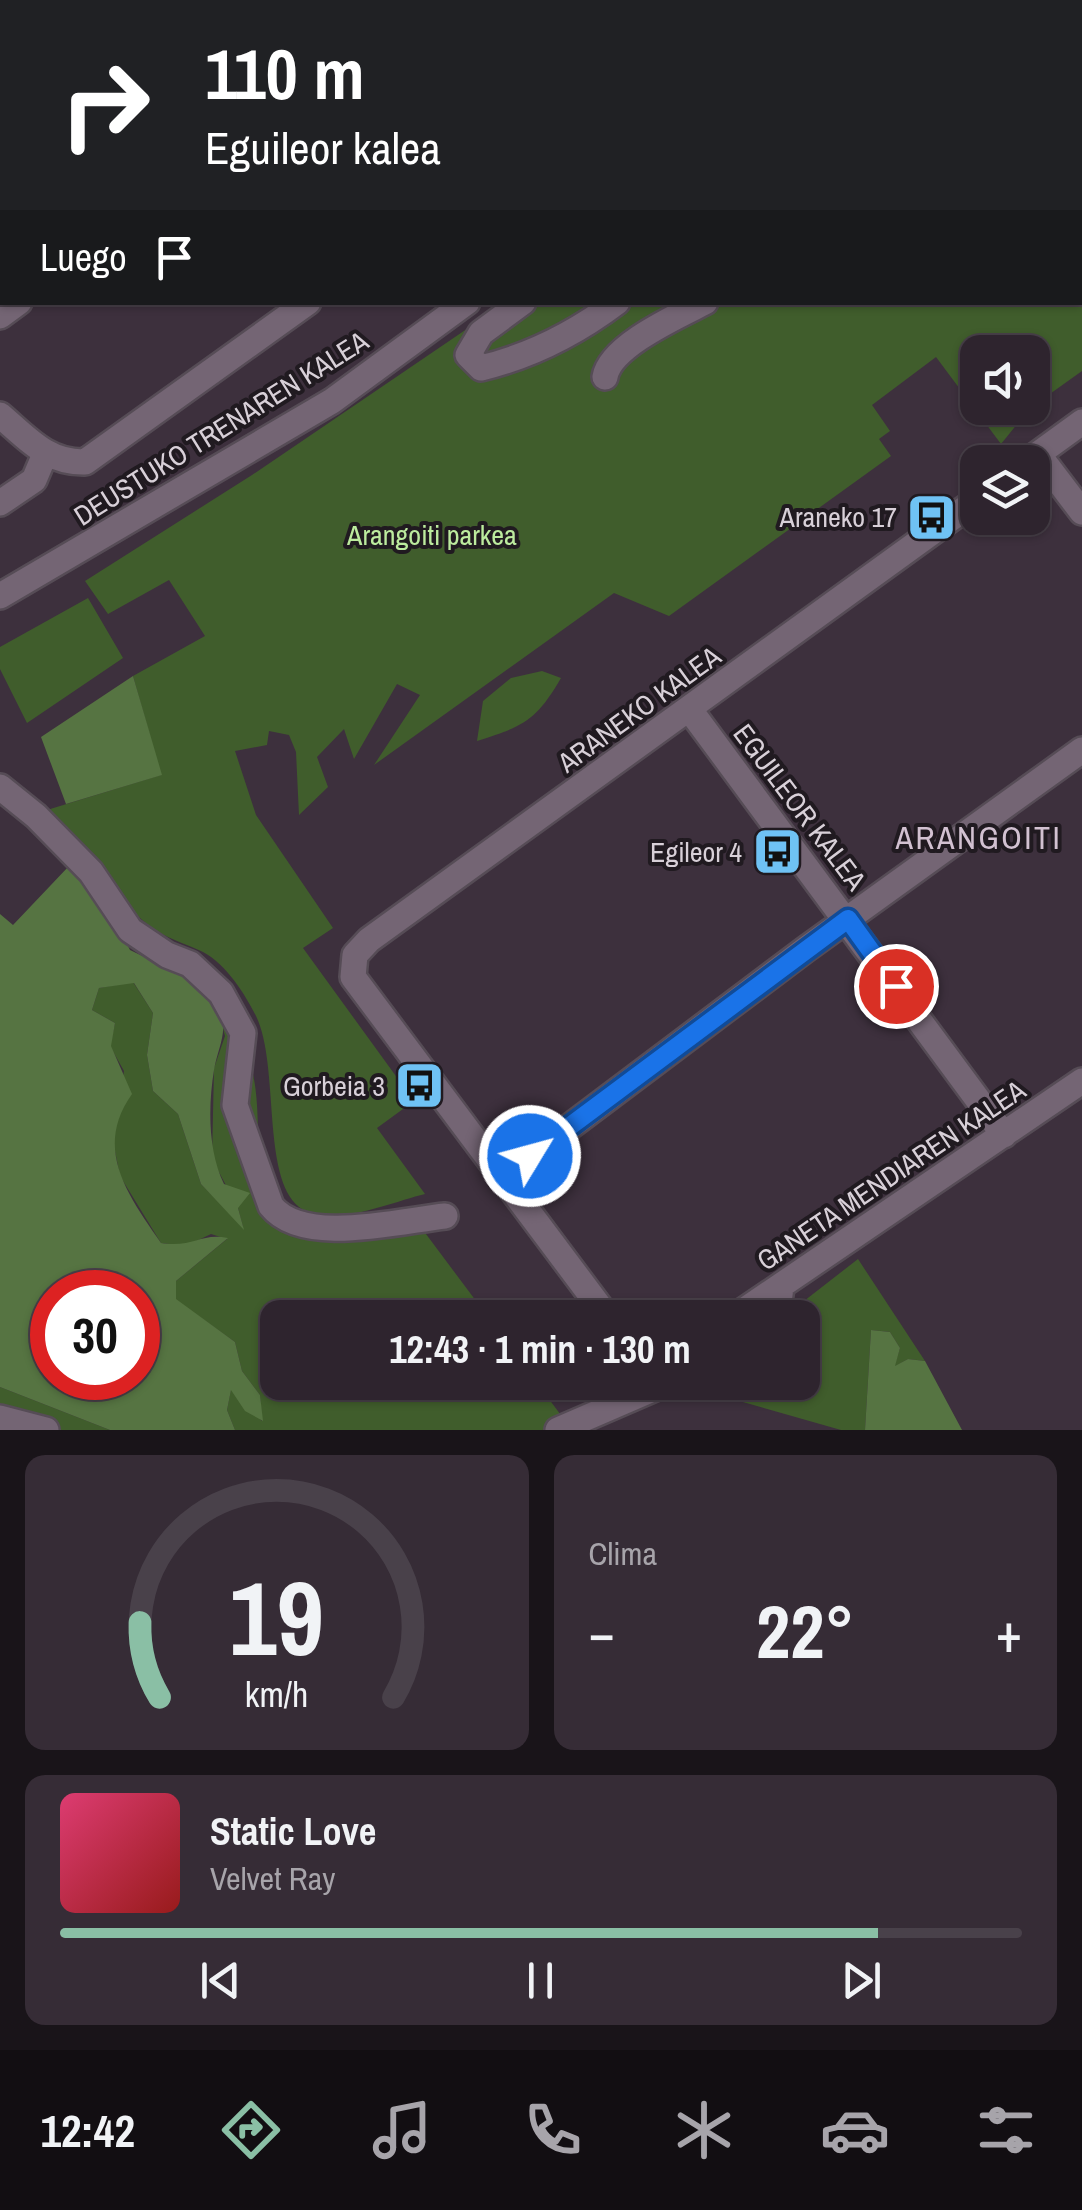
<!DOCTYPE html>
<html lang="es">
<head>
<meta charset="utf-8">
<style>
	:root { --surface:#2e242e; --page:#362c36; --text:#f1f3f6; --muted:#a7a4aa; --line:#49414a; --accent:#8abfa5 }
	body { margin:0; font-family:"Archivo Narrow",sans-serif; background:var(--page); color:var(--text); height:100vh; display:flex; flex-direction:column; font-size:38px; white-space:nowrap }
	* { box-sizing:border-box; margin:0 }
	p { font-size:32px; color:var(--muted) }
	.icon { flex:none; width:55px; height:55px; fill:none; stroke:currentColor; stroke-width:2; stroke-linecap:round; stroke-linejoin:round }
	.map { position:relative; height:1430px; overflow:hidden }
	.side { display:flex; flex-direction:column; gap:25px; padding:25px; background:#191419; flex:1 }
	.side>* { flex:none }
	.guide { position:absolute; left:0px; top:0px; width:1082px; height:305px; box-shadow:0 2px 8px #0004,0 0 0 2px var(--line); background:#202124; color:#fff; overflow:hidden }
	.tools { position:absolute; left:960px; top:335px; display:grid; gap:20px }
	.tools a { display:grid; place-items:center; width:90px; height:90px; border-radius:20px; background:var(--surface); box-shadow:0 2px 8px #0004,0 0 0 2px var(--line); font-size:50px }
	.speed { position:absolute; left:30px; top:1270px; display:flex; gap:20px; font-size:50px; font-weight:700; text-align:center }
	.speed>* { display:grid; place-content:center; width:130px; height:130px; border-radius:50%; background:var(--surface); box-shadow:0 2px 8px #0004,0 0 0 2px var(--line); line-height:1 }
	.speed .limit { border:15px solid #d22; background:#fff; color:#111 }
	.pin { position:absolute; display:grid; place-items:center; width:85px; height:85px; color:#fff; margin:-42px; border:5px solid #fff; border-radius:50%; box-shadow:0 2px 10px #0007 }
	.me { position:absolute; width:110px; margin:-55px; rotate:53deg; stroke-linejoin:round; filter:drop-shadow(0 0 8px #0008) }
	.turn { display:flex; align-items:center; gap:35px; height:210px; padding:0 40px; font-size:45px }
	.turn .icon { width:130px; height:130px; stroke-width:2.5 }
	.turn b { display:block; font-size:70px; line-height:85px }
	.then { display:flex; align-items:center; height:95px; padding:0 40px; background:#0003; gap:20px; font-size:38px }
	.big { font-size:75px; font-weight:700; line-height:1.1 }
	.side .widget { flex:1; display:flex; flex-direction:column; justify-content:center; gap:15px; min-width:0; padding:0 35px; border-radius:20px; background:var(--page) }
	.side .dial { align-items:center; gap:0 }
	.dial svg { height:260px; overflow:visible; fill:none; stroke:var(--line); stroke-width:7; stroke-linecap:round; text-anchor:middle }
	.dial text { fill:var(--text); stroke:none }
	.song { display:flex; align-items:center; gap:30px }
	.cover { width:120px; height:120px; border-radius:15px; background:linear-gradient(135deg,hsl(340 70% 55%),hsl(0 70% 35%)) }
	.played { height:10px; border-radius:5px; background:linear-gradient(90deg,var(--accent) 85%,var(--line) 85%) }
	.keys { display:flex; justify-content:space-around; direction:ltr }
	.heat { display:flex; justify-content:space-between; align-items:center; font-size:55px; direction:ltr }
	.side .tiles { flex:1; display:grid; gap:25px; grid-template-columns:1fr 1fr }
	.widget:last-child { grid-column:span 2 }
	.trip { position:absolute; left:260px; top:1300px; width:560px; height:100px; border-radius:20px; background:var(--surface); box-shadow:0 2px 8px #0004,0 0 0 2px var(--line); font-weight:700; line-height:100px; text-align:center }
	.dock { display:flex; height:160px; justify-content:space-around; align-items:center; background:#120e12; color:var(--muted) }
	.dock .icon { width:70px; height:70px }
	.dock .current { color:var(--accent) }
	.dock b { font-size:45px; color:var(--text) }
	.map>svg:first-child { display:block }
	.green { fill:#405d2c }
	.forest { fill:#567442; fill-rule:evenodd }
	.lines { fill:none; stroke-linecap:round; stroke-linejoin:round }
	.minor-casing { stroke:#564c56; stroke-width:30 }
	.major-casing { stroke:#564c56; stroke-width:35 }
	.minor { stroke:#746574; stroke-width:25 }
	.major { stroke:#328da3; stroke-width:30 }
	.route-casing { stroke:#114b97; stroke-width:25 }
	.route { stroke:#1a73e8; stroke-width:18 }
	.labels { text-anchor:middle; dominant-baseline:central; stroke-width:8; stroke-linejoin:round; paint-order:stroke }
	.street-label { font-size:28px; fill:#d8d0d8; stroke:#201a20 }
	.poi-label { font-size:28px; fill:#d8d0d8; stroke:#201a20; text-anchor:end }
	.park-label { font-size:28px; fill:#bceb9e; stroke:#201a20 }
	.quarter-label { font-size:32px; letter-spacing:2.5px; fill:#d2c1d1; stroke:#201a20 }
</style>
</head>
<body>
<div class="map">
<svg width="1082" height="1430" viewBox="0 0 1082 1430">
	<rect width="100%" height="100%" fill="#3d303d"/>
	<path class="green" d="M911 0H1082V371L1033 406 1032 352H978V408H1030L1001 444 936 357 872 405 890 431 879 439 891 456 669 616 614 593 374 765 420 695 397 684 354 759 344 729 317 757 328 787 299 815 296 752 289 735 269 731 267 745 235 751 256 815 333 928 303 948 414 1101 377 1128 425 1194C391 1202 329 1230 299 1207 261 1176 280 1066 256 1016 245 994 226 964 203 952 184 943 165 938 148 925 110 893 79 848 47 810L161 775 133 676 205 636 169 580 108 614 85 581 252 475 505 303 1080 302V2H908Z
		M88 598 123 658 27 723 0 669V647Z
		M542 671 561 678C536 721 524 726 477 741L483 701 511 678Z
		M133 982 153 1013 147 1055 153 1091 178 1114 201 1184 243 1227 238 1208 212 1159 214 1068 225 1036 217 1005C232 1027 247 1048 253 1074 264 1126 249 1181 277 1227L420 1226 488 1317 278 1318V1382L537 1383 572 1430H235L227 1410 231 1389 262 1421 260 1395 242 1371 235 1342 176 1300V1281L227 1239 211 1234 186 1246 161 1243 120 1176 113 1141 124 1071 110 1046 115 1023 92 1010 99 988Z
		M858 1259 925 1361 908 1359 894 1367 900 1348 890 1332 871 1330 865 1430H841L690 1387 700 1382H802V1318L792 1317 795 1308Z
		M0 1387 110 1430H0Z"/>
	<path class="forest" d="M133 676 162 775 66 804 41 737Z
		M69 866 119 928 130 950C160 965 195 975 215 1003 232 1026 218 1046 214 1070 208 1107 208 1151 224 1184L250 1193 238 1208 244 1230 201 1184 178 1114 153 1091 147 1055 153 1013 134 983 99 988 92 1010 115 1023 111 1046 132 1094C93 1149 128 1195 161 1243 194 1248 201 1232 228 1238L176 1281V1299L235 1342 242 1371 260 1395 263 1421 245 1411 231 1390 227 1410 235 1430H110L0 1387V914L13 925ZM52 1292H138V1378H52Z
		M871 1330 890 1332 900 1348 895 1366 908 1359 925 1361 962 1430H865Z"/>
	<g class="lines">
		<defs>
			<path id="minor" d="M401 2 402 0
				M684 2 688 0
				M869 2 872 0
				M523 302 481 333 468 355 481 368C531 356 576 333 617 302
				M0 316 19 302
				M605 377C610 346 678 316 705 302
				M0 415C27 438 47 463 85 462L308 302
				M1038 454 1082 512
				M1027 462 1082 422
				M0 503 34 480 45 454
				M0 596 332 401 467 302
				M690 710 1004 1135
				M0 787 36 816 91 872 130 930 167 955 190 964 221 993 243 1033 235 1105 271 1206C303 1246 399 1221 445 1216
				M503 1177 806 949 1082 750
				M608 1318 353 977 355 955 369 940 978 499
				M733 1318 1082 1081
				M777 1318 781 1287
				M0 1418 46 1430
				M558 1430 669 1382"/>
			<path id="major" d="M109 2 112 0
				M148 2 152 0
				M187 2 195 0
				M0 81 2 79
				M0 114 2 112"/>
		</defs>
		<use href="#minor" class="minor-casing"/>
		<use href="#major" class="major-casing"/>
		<use href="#minor" class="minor"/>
		<use href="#major" class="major"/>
	</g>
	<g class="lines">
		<defs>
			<path id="route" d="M530 1156 848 919 896 986"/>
		</defs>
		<use href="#route" class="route-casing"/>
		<use href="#route" class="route"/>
	</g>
	<defs>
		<symbol id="bus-square" viewBox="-11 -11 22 22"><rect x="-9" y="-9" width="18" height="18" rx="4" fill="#6fc2f4" stroke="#201a20"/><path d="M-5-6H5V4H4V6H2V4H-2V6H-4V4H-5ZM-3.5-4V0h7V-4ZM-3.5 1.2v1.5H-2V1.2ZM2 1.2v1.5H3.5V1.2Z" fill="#111"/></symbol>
	</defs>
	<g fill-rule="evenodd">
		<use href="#bus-square" x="904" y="490" width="55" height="55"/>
		<use href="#bus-square" x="750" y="824" width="55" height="55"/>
		<use href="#bus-square" x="392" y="1058" width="55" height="55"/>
	</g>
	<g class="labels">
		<g class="street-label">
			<text transform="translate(221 428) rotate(-32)">DEUSTUKO TRENAREN KALEA</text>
			<text transform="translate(639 709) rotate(-36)">ARANEKO KALEA</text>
			<text transform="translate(800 807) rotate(53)">EGUILEOR KALEA</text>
			<text transform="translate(891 1175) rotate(-34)">GANETA MENDIAREN KALEA</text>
		</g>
		<g class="poi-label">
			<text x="897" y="517">Araneko 17</text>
			<text x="742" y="852">Egileor 4</text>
			<text x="385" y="1086">Gorbeia 3</text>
		</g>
		<g class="park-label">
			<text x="432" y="535">Arangoiti parkea</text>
		</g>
		<g class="quarter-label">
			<text x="979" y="837">ARANGOITI</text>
		</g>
	</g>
</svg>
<div class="tools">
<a><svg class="icon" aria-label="sound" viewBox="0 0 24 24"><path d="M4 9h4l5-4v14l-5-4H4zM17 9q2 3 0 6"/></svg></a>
<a><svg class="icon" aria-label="layers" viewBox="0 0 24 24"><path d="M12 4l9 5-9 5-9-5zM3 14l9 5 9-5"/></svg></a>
</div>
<div class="speed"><div class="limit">30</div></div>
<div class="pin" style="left:896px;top:986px;background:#d93025"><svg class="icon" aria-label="arrive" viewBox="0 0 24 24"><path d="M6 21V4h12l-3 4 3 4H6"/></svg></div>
<svg class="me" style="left:530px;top:1156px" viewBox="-20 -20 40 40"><circle r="17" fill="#1a73e8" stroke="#fff" stroke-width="3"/><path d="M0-11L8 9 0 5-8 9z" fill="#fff"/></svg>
<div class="trip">12:43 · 1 min · 130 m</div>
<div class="guide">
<div class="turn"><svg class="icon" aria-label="right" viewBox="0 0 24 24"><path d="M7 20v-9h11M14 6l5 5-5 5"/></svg><div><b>110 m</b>Eguileor kalea</div></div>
<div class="then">Luego<svg class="icon" aria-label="arrive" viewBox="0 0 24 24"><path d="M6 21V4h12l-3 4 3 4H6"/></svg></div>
</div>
</div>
<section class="side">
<div class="tiles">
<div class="widget dial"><svg viewBox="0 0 100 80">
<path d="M14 69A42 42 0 1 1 86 69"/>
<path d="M14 69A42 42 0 0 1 8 46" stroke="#8abfa5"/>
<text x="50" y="56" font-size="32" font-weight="700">19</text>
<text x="50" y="72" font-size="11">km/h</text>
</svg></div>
<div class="widget"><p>Clima</p>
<div class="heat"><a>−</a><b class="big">22°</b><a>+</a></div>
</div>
<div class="widget">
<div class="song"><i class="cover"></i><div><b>Static Love</b><p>Velvet Ray</p></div></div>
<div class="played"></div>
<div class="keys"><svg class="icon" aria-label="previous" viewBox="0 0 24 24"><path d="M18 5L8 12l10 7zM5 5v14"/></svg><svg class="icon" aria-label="pause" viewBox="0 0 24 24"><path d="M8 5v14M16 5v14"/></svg><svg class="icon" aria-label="next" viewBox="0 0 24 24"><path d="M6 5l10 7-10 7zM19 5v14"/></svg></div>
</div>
</div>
</section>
<nav class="dock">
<b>12:42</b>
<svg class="icon current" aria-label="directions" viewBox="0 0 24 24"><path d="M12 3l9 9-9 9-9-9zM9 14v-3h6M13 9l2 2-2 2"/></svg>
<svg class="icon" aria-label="music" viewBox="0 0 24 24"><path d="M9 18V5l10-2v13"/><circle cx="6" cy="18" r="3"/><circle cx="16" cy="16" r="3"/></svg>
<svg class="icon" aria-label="phone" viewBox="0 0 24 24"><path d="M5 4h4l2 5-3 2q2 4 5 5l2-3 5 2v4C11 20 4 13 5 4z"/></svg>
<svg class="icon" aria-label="climate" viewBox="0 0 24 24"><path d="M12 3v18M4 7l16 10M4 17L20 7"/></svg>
<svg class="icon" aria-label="car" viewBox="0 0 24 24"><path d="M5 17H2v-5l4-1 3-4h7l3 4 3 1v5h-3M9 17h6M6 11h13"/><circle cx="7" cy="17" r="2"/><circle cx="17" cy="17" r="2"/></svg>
<svg class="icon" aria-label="filters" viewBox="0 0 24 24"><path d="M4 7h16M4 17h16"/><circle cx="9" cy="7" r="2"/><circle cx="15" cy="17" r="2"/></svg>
</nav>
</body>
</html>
